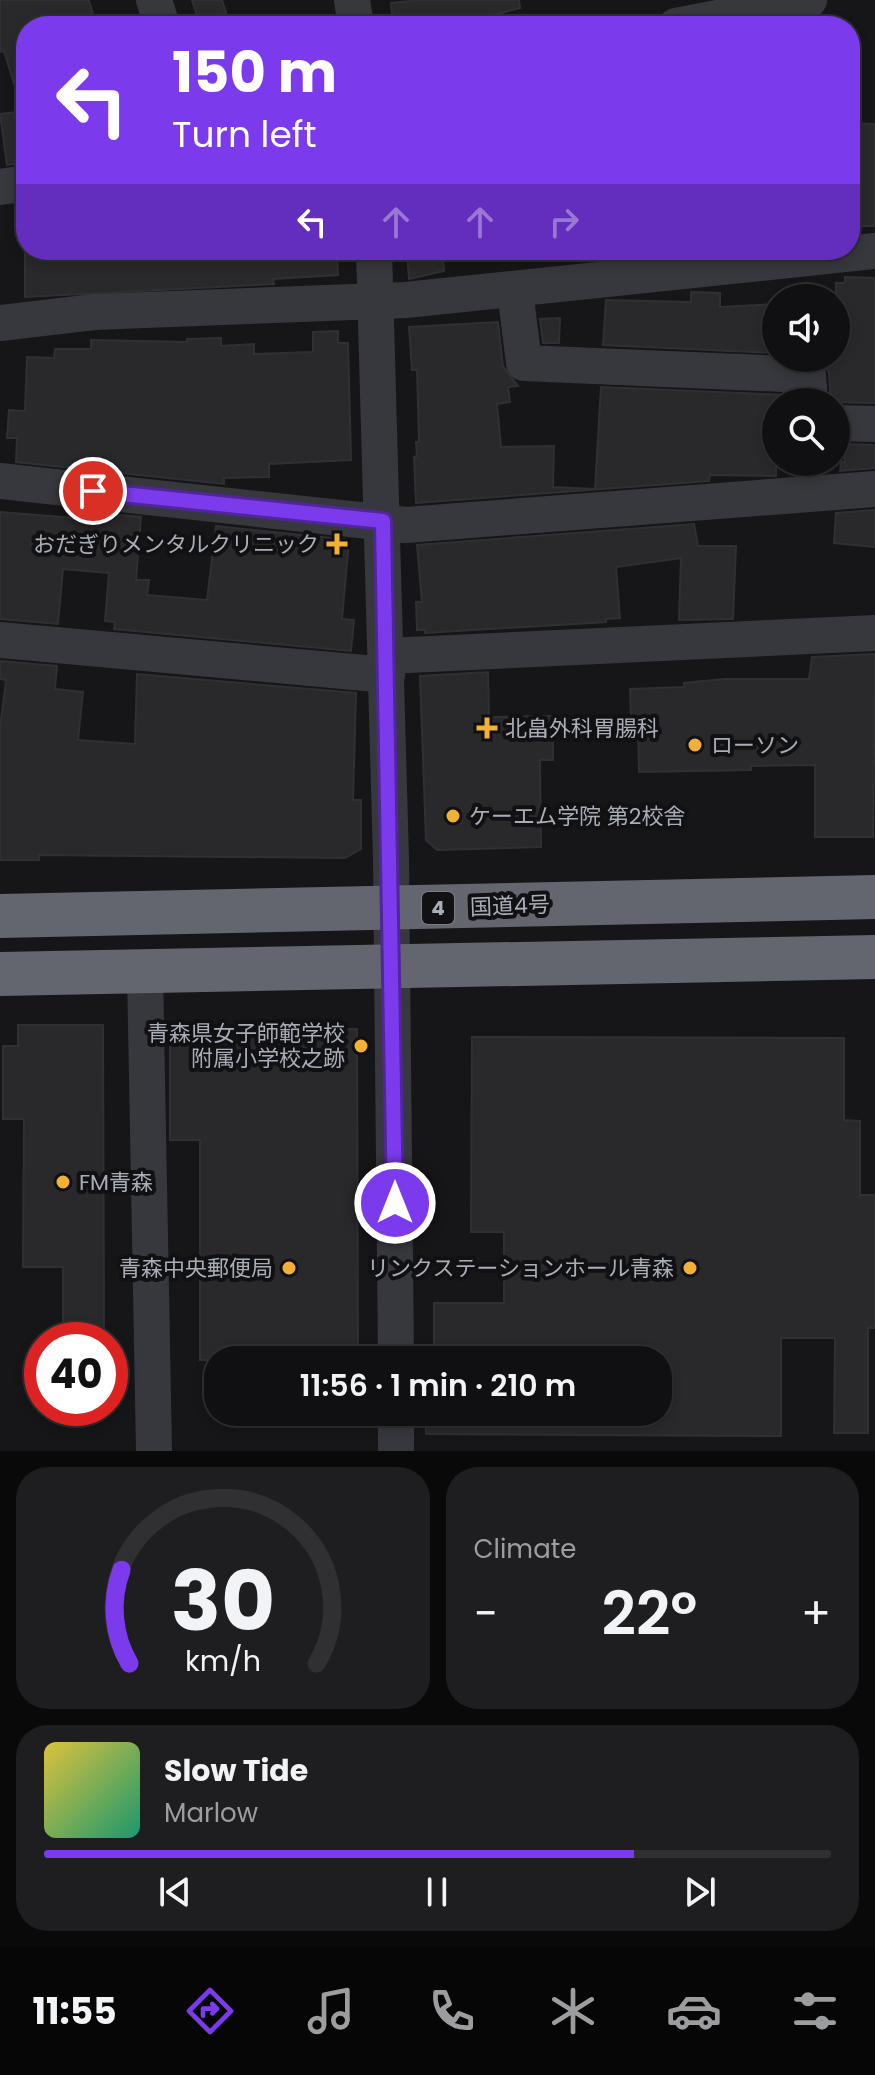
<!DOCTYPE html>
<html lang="en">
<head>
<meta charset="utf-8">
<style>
	:root { --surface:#101012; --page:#1e1e20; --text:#f1f3f6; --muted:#9c9d9f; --line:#303032; --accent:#7c3aed }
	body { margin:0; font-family:Poppins,"Noto Sans JP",sans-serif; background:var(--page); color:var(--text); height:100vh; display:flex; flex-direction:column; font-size:30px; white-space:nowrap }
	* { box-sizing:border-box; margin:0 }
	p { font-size:26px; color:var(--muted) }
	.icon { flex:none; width:44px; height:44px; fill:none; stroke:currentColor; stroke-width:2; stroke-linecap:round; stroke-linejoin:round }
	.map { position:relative; height:1451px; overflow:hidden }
	.details { display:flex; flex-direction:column; gap:16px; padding:16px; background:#09090a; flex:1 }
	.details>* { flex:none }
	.banner { position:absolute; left:16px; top:16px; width:844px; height:244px; border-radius:32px; box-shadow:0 4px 12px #0003,0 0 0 2px var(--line); background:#7c3aed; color:#fff; overflow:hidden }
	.buttons { position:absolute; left:762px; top:284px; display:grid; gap:16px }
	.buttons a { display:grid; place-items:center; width:88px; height:88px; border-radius:50%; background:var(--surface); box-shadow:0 4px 12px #0003,0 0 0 2px var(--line); font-size:40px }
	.speed { position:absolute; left:24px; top:1322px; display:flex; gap:16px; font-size:40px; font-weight:700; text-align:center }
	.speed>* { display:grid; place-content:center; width:104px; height:104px; border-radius:50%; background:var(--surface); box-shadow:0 4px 12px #0003,0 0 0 2px var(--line); line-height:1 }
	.speed .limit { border:12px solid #d22; background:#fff; color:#111 }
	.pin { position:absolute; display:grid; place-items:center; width:68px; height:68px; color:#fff; margin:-34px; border:4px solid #fff; border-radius:50%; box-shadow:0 2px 8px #0007 }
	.me { position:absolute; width:88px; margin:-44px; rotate:0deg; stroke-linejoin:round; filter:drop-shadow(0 0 6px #0008) }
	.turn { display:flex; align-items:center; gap:28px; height:168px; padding:0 24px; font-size:36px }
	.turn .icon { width:104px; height:104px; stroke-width:2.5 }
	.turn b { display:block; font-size:56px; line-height:68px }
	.lanes { display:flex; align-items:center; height:76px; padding:0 24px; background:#0003; justify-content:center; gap:40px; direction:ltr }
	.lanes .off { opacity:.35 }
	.big { font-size:60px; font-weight:600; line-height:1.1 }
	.details .widget { flex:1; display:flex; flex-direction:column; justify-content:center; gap:12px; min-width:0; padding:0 28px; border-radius:32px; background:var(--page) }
	.details .dial { align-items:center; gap:0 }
	.dial svg { height:208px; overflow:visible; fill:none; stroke:var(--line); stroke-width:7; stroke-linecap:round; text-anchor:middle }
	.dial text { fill:var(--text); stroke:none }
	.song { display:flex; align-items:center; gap:24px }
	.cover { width:96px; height:96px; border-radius:12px; background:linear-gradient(135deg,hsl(50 70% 55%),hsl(160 70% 35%)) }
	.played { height:8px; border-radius:4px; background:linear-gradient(90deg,var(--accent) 75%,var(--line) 75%) }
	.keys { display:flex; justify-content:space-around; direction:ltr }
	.heat { display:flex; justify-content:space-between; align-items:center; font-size:44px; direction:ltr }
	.details .tiles { flex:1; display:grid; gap:16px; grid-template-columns:1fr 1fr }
	.widget:last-child { grid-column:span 2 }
	.trip { position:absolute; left:204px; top:1346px; width:468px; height:80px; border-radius:32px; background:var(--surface); box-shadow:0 4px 12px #0003,0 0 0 2px var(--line); font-weight:600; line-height:80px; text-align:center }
	.dock { display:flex; height:128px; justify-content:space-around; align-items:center; background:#060607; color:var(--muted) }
	.dock .icon { width:56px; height:56px }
	.dock .current { color:var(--accent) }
	.dock b { font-size:36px; color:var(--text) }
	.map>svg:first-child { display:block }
	.building { fill:#29292c; stroke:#303034; stroke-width:2 }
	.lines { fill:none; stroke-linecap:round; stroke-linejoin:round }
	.minor { stroke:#37383d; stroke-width:36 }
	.highway { stroke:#63666e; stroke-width:44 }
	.route-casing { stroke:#51269a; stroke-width:20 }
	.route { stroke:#7c3aed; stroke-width:14 }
	.poi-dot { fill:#f2b134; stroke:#111113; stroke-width:3 }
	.labels { text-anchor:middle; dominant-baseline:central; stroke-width:8; stroke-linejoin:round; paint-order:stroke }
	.shield { fill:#111113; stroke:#7b7e86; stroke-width:2 }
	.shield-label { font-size:20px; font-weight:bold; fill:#a8adb8 }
	.poi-label { font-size:22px; fill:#a8adb8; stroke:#111113; text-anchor:end }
	.street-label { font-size:22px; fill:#a8adb8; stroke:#111113 }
</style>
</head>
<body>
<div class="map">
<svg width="875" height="1451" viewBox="0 0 875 1451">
	<rect width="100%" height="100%" fill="#161618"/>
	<path class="building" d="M0 0H89L96 26H26V102L20 103 4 51 0 52Z
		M192 0H222L230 26H200Z
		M421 0H519L520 8 452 26H393L391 3Z
		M26 111V162L7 165 0 114Z
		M852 123 875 124V226H850Z
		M25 250H337L338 275 273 279 274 284 25 297Z
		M407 250H442L444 271 409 279Z
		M845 277 875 278V403L831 402 829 373 820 358H836V283H845Z
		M691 292 720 293V307L776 304V353L603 345 606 300 691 302Z
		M560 318 559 343H543L540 319Z
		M498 322 503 366 518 386 508 387 510 402 497 404 501 447 554 446 553 487 595 489 601 387 788 395 789 402H776V476L710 475 709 481 416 503 414 457 417 456 416 442H419L417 370H412L409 327Z
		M338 331V343H348L351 460 269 464V477L224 478V484L16 462 17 438H7L9 410 25 411 27 357 54 358 55 349H91V340L187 342V339L221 338V346L254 344V354L313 352V332Z
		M844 444 875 445V468L840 471 841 462H845Z
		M875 510V547L834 543 836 513Z
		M0 512 112 521V514L141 517 136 580H149L147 595 207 600 216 526 349 540 342 619 354 620 351 651 114 629 115 622 105 621 109 573 63 569 58 624 0 619Z
		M694 524 698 546H736L733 619 679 620 681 558 616 567 620 618 606 619V622L425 633V630H417L416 602H422L417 545Z
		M875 654 873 837H815V765L751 766V770L639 772 638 722H631L630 689 684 687V683L725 679H809L812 657Z
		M0 661 57 666 55 689 83 692 78 740 135 744 137 674 356 693 353 800H361V849L345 858 39 855V860H0V728L6 680 0 679Z
		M488 672 489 717 553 716V760H540L541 847 437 850 426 840 420 676Z
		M18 1025H103L104 1340H63V1267H23L24 1119H3V1046H18Z
		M170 1026 357 1029 358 1360H200V1140H170Z
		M472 1037 844 1038V1120L860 1121V1195H875V1328H868V1433H834L835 1338H781V1436L426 1434V1412H658V1360H434V1303H504V1232H471Z"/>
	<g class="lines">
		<path class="minor" d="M154 0 162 26
			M352 0 356 26
			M676 26 809 0
			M0 187 26 183
			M374 250 391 859 396 1360
			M515 290 524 363 808 375 810 402
			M0 323 94 312 406 300 875 251
			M836 423 875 424
			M0 481 406 525 875 489
			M0 640 387 675
			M387 656 875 633
			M145 971 154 1451
			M396 1412V1451"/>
		<path class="highway" d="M0 916 875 897
			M0 974 875 957"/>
	</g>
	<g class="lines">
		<defs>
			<path id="route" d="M93 491 383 521 395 1203"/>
		</defs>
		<use href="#route" class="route-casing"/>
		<use href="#route" class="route"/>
	</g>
	<g class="poi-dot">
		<path d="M333 532h8v8h8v8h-8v8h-8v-8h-8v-8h8z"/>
		<path d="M483 716h8v8h8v8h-8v8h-8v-8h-8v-8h8z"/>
		<circle cx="695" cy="745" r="8"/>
		<circle cx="453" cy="816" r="8"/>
		<circle cx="361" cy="1046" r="8"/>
		<circle cx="63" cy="1182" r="8"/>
		<circle cx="289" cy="1268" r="8"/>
		<circle cx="690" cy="1268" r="8"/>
	</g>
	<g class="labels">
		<rect class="shield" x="422" y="892" width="32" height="32" rx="6"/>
		<g class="shield-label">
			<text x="438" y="908">4</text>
		</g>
		<g class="poi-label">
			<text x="319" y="544">おだぎりメンタルクリニック</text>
			<text x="505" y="728" text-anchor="start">北畠外科胃腸科</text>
			<text x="711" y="745" text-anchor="start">ローソン</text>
			<text x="469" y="816" text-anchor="start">ケーエム学院 第2校舎</text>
			<text x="345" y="1033">青森県女子師範学校<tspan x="345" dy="25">附属小学校之跡</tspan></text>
			<text x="79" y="1182" text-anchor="start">FM青森</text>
			<text x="273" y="1268">青森中央郵便局</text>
			<text x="674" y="1268">リンクステーションホール青森</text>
		</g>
		<g class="street-label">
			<text transform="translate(510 906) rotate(-2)">国道4号</text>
		</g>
	</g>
</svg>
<div class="buttons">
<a><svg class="icon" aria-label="sound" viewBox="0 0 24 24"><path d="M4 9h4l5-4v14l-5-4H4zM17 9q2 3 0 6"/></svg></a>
<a><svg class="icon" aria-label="search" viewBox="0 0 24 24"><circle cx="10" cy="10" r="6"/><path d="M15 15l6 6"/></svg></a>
</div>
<div class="speed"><div class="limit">40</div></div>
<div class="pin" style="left:93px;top:491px;background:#d93025"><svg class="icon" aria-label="arrive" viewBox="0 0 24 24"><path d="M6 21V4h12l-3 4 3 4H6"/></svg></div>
<svg class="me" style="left:395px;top:1203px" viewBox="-20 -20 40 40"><circle r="17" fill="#7c3aed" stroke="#fff" stroke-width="3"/><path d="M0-11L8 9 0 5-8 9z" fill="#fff"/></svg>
<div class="trip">11:56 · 1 min · 210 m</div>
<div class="banner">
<div class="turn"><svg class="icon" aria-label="left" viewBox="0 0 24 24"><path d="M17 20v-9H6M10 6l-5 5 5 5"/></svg><div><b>150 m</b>Turn left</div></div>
<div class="lanes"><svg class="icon" aria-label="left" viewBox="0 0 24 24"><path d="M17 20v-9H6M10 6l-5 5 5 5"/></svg><svg class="icon off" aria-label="ahead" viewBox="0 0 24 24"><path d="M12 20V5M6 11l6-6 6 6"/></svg><svg class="icon off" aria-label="ahead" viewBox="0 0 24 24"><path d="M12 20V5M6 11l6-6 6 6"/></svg><svg class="icon off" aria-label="right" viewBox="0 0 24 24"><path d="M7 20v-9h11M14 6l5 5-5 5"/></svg></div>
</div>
</div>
<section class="details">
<div class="tiles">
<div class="widget dial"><svg viewBox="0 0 100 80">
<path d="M14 69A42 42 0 1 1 86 69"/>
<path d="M14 69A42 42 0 0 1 11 33" stroke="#7c3aed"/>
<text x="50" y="56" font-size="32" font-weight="700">30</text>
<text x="50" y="72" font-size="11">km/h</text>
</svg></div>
<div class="widget"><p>Climate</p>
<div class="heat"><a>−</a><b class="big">22°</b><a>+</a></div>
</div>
<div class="widget">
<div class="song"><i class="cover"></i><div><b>Slow Tide</b><p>Marlow</p></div></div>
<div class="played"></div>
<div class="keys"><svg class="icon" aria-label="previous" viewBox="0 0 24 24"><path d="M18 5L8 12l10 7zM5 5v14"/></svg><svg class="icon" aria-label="pause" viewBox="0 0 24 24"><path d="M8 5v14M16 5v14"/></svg><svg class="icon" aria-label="next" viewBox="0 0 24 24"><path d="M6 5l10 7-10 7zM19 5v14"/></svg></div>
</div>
</div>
</section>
<nav class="dock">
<b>11:55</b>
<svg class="icon current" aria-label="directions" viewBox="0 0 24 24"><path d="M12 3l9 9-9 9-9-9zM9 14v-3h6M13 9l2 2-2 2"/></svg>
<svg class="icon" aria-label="music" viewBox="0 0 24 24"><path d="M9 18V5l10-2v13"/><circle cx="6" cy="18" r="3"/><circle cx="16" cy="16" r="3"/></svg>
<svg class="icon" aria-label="phone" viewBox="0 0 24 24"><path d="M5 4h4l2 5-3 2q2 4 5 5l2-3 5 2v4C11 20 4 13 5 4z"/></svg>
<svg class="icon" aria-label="climate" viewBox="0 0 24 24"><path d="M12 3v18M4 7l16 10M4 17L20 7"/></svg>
<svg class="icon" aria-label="car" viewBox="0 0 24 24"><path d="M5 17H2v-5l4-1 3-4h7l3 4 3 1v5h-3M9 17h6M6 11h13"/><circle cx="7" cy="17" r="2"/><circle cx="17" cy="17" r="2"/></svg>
<svg class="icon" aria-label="filters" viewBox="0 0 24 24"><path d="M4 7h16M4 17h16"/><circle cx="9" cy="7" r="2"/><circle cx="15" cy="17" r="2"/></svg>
</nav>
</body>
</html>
